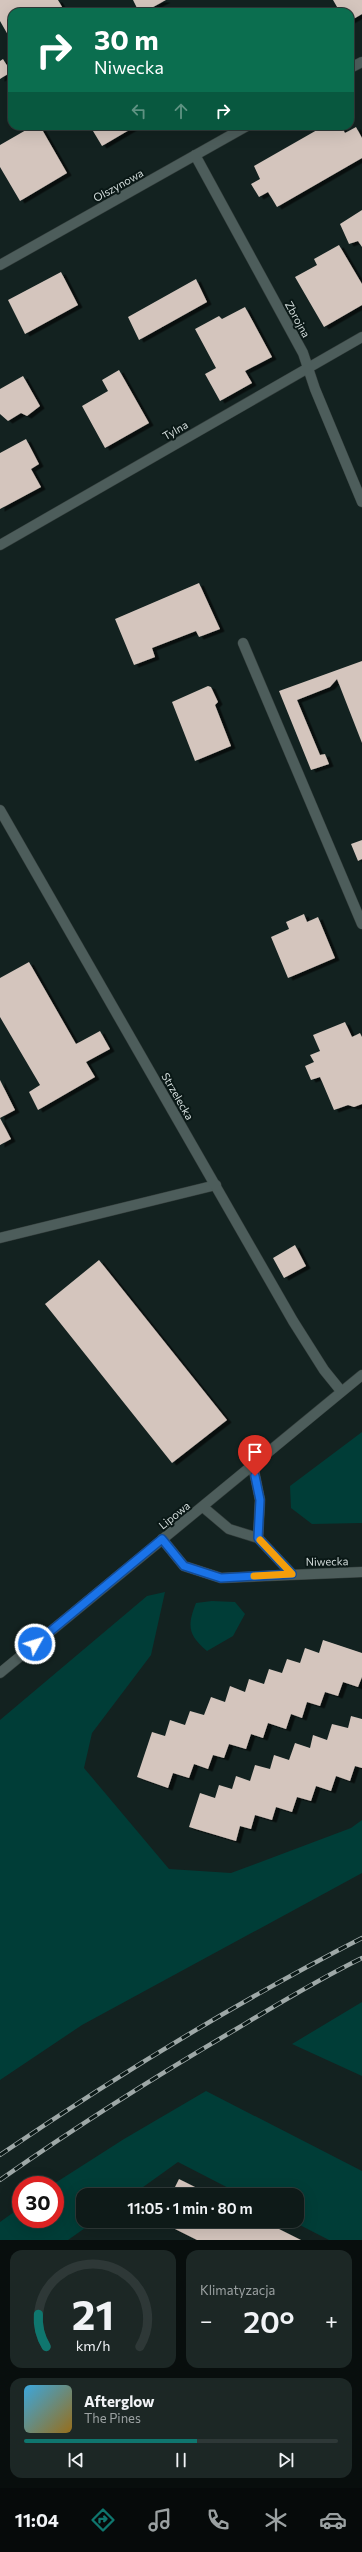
<!DOCTYPE html>
<html lang="pl">
<head>
<meta charset="utf-8">
<style>
	:root { --surface:#0e1a18; --page:#1c2725; --text:#f1f3f6; --muted:#9ba1a2; --line:#2e3837; --accent:#0f766e }
	body { margin:0; font-family:Commissioner,sans-serif; background:var(--page); color:var(--text); height:100vh; display:flex; flex-direction:column; font-size:15px; white-space:nowrap }
	* { box-sizing:border-box; margin:0 }
	p { font-size:13px; color:var(--muted) }
	.icon { flex:none; width:22px; height:22px; fill:none; stroke:currentColor; stroke-width:2; stroke-linecap:round; stroke-linejoin:round }
	.map { position:relative; height:2240px; overflow:hidden }
	.sheet { display:flex; flex-direction:column; gap:10px; padding:10px; background:#080e0d; flex:1 }
	.sheet>* { flex:none }
	.hud { position:absolute; left:8px; top:8px; width:346px; height:122px; border-radius:12px; box-shadow:0 4px 16px #0002,0 0 0 1px var(--line); background:#0b6e4f; color:#fff; overflow:hidden }
	.speed { position:absolute; left:12px; top:2176px; display:flex; gap:8px; font-size:20px; font-weight:700; text-align:center }
	.speed>* { display:grid; place-content:center; width:52px; height:52px; border-radius:50%; background:var(--surface); box-shadow:0 4px 16px #0002,0 0 0 1px var(--line); line-height:1 }
	.speed .limit { border:6px solid #d22; background:#fff; color:#111 }
	.pin { position:absolute; display:grid; place-items:center; width:34px; height:34px; color:#fff; margin:-41px -17px; border-radius:50% 50% 50% 0; rotate:-45deg; box-shadow:0 0 4px #0007 }
	.pin .icon { rotate:45deg }
	.me { position:absolute; width:44px; margin:-22px; rotate:51deg; stroke-linejoin:round; filter:drop-shadow(0 0 3px #0008) }
	.turn { display:flex; align-items:center; gap:14px; height:84px; padding:0 20px; font-size:18px }
	.turn .icon { width:52px; height:52px; stroke-width:2.5 }
	.turn b { display:block; font-size:28px; line-height:34px }
	.lanes { display:flex; align-items:center; height:38px; padding:0 20px; background:#0003; justify-content:center; gap:20px; direction:ltr }
	.lanes .off { opacity:.35 }
	.big { font-size:30px; font-weight:600; line-height:1.1 }
	.sheet .card { flex:1; display:flex; flex-direction:column; justify-content:center; gap:6px; min-width:0; padding:0 14px; border-radius:12px; background:var(--page) }
	.sheet .dial { align-items:center; gap:0 }
	.dial svg { height:104px; overflow:visible; fill:none; stroke:var(--line); stroke-width:7; stroke-linecap:round; text-anchor:middle }
	.dial text { fill:var(--text); stroke:none }
	.song { display:flex; align-items:center; gap:12px }
	.cover { width:48px; height:48px; border-radius:6px; background:linear-gradient(135deg,hsl(200 70% 55%),hsl(40 70% 35%)) }
	.played { height:4px; border-radius:2px; background:linear-gradient(90deg,var(--accent) 55%,var(--line) 55%) }
	.keys { display:flex; justify-content:space-around; direction:ltr }
	.heat { display:flex; justify-content:space-between; align-items:center; font-size:22px; direction:ltr }
	.sheet .tiles { flex:1; display:grid; gap:10px; grid-template-columns:1fr 1fr }
	.card:last-child { grid-column:span 2 }
	.trip { position:absolute; left:76px; top:2188px; width:228px; height:40px; border-radius:12px; background:var(--surface); box-shadow:0 4px 16px #0002,0 0 0 1px var(--line); font-weight:600; line-height:40px; text-align:center }
	.tab-bar { display:flex; height:64px; justify-content:space-around; align-items:center; background:#060a0a; color:var(--muted) }
	.tab-bar .icon { width:28px; height:28px }
	.tab-bar .on { color:var(--accent) }
	.tab-bar b { font-size:18px; color:var(--text) }
	.map>svg:first-child { display:block }
	.green { fill:#003d37 }
	.building { fill:#d4c5bd; filter:url(#shadow) }
	.lines { fill:none; stroke-linecap:round; stroke-linejoin:round }
	.lane-casing { stroke:#333d3b; stroke-width:11 }
	.street-casing { stroke:#333d3b; stroke-width:11 }
	.lane { stroke:#4d5d5b; stroke-width:10 }
	.street { stroke:#4d5d5b; stroke-width:10 }
	.rail-casing { stroke:#9ea8a7; stroke-width:4.5 }
	.rail { stroke:#0a1816; stroke-width:3; stroke-dasharray:9; stroke-linecap:butt }
	.route-casing { stroke:#114b97; stroke-width:10 }
	.route { stroke:#1a73e8; stroke-width:7 }
	.slow { stroke:#f59e0b; stroke-width:7 }
	.labels { text-anchor:middle; dominant-baseline:central; stroke-width:4; stroke-linejoin:round; paint-order:stroke }
	.street-label { font-size:11px; fill:#d3dcdb; stroke:#0a1816 }
</style>
</head>
<body>
<div class="map">
<svg width="362" height="2240" viewBox="0 0 362 2240">
	<defs>
		<filter id="shadow"><feDropShadow dx="4.5" dy="2.5" stdDeviation="0" flood-color="#0009"/></filter>
	</defs>
	<rect width="100%" height="100%" fill="#132220"/>
	<path class="green" d="M362 1432V1523L312 1524 291 1508 290 1486Z
		M165 1592 151 1655 92 1733 84 1768 169 1869 231 1873 351 1828 362 1820V1873L82 2025 0 2080V1720L147 1596Z
		M212 1601 235 1602 245 1614 233 1636 207 1651C188 1635 187 1626 196 1603Z
		M362 2002V2076L292 2044Z
		M206 2091 362 2171V2240H329L292 2221H297V2195H242L178 2162 132 2195H83V2221H95L68 2240H0V2222L21 2207V2219H55V2185H52L124 2139Z"/>
	<path class="building" d="M0 0H58L65 12H12V42L0 21Z
		M133 0H166L144 12H139Z
		M333 0H362V14L350 21V12H340Z
		M3 59 11 72 0 79V61Z
		M33 126H40L67 173 20 201 0 167V145Z
		M90 126H136L102 146Z
		M324 126H341L345 133 356 127 362 138V158L277 207 268 192 259 197 251 184 260 179 254 166Z
		M362 210V247L358 241 349 244 340 224Z
		M339 245 362 284V305L324 327 295 277 317 265 314 259Z
		M61 272 78 305 25 334 8 300Z
		M196 279 207 302 139 340 128 317Z
		M245 307 272 357 245 371 252 383 220 401 205 374 216 368 195 329 219 316 222 319Z
		M119 370 149 423 105 448 82 406 108 391 102 380Z
		M23 376 40 406 27 416 21 413 8 421 0 414V389Z
		M26 439 39 464 31 469 41 487 0 509V453Z
		M199 583 220 629 199 637 196 631 152 648 155 657 134 665 115 619Z
		M362 661V743L337 679 330 687 297 700 320 755 325 754 329 764 311 770 279 691Z
		M208 686 211 687 218 702 215 705 231 746 195 761 172 702Z
		M362 840V859L358 861 351 844Z
		M304 914 307 922 318 917 335 958 288 978 271 937 289 929 286 922Z
		M29 962 76 1044 100 1031 110 1049 86 1062 95 1077 38 1110 29 1092 40 1085 0 1017V978Z
		M345 1022 352 1037 360 1033 362 1037V1104L354 1107 348 1105 334 1110 320 1077 311 1080 305 1066 314 1062 310 1055 320 1051 313 1035Z
		M0 1080 15 1110 0 1118Z
		M0 1118 11 1139 0 1145Z
		M295 1245 306 1266 284 1278 273 1258Z
		M99 1260 227 1420 172 1463 45 1304Z
		M323 1640 362 1653V1677L358 1687 343 1682 338 1696 325 1692 320 1706 307 1702 302 1718 291 1714 286 1729 268 1723 263 1738 251 1734 246 1749 229 1744 224 1758 213 1755 208 1769 194 1764 189 1778 173 1773 168 1788 137 1777 152 1732 165 1736 170 1720 185 1725 190 1711 204 1715 211 1697 225 1702 230 1686 245 1692 249 1679 264 1684 269 1669 282 1673 287 1659 300 1663 305 1648 319 1653Z
		M351 1716 362 1719V1768L355 1766 350 1781 336 1776 331 1791 316 1786 311 1801 297 1797 292 1812 276 1807 272 1820 255 1815 251 1829 240 1826 236 1841 189 1827 200 1793 215 1798 219 1785 232 1789 236 1776 250 1781 255 1765 270 1769 274 1755 289 1760 295 1743 310 1748 313 1735 327 1740 332 1724 348 1728Z
		M179 2179 211 2195H171Z
		M159 2221H263L301 2240H197Z"/>
	<g class="lines">
		<defs>
			<path id="lane" d="M243 643 362 924
				M0 1238 216 1185"/>
			<path id="street" d="M350 68 362 62
				M195 155 303 353 315 389 362 502
				M0 265 247 126
				M0 545 362 337
				M0 810 293 1321 324 1370 341 1391
				M253 1466 260 1500 258 1538
				M203 1507 229 1529 258 1538 292 1574
				M162 1539 184 1566 221 1578 362 1572
				M0 1673 362 1375"/>
		</defs>
		<use href="#lane" class="lane-casing"/>
		<use href="#street" class="street-casing"/>
		<use href="#lane" class="lane"/>
		<use href="#street" class="street"/>
		<defs>
			<path id="rail" d="M0 2155C116 2076 237 2002 362 1938
				M0 2180C77 2126 156 2076 238 2028 278 2004 319 1979 362 1958"/>
		</defs>
		<use href="#rail" class="rail-casing"/>
		<use href="#rail" class="rail"/>
	</g>
	<g class="lines">
		<defs>
			<path id="route" d="M35 1644 162 1539 184 1566 221 1578 292 1574 258 1538 260 1500 255 1476"/>
		</defs>
		<use href="#route" class="route-casing"/>
		<use href="#route" class="route"/>
		<path class="slow" d="M254 1576 292 1574 260 1540"/>
	</g>
	<g class="labels">
		<g class="street-label">
			<text transform="translate(118 185) rotate(-29)">Olszynowa</text>
			<text transform="translate(298 319) rotate(61)">Zbrojna</text>
			<text transform="translate(175 430) rotate(-30)">Tylna</text>
			<text transform="translate(178 1096) rotate(60)">Strzelecka</text>
			<text transform="translate(174 1515) rotate(-39)">Lipowa</text>
			<text transform="translate(327 1561) rotate(-1)">Niwecka</text>
		</g>
	</g>
</svg>
<div class="speed"><div class="limit">30</div></div>
<div class="pin" style="left:255px;top:1476px;background:#d93025"><svg class="icon" aria-label="arrive" viewBox="0 0 24 24"><path d="M6 21V4h12l-3 4 3 4H6"/></svg></div>
<svg class="me" style="left:35px;top:1644px" viewBox="-20 -20 40 40"><circle r="17" fill="#1a73e8" stroke="#fff" stroke-width="3"/><path d="M0-11L8 9 0 5-8 9z" fill="#fff"/></svg>
<div class="trip">11:05 · 1 min · 80 m</div>
<div class="hud">
<div class="turn"><svg class="icon" aria-label="right" viewBox="0 0 24 24"><path d="M7 20v-9h11M14 6l5 5-5 5"/></svg><div><b>30 m</b>Niwecka</div></div>
<div class="lanes"><svg class="icon off" aria-label="left" viewBox="0 0 24 24"><path d="M17 20v-9H6M10 6l-5 5 5 5"/></svg><svg class="icon off" aria-label="ahead" viewBox="0 0 24 24"><path d="M12 20V5M6 11l6-6 6 6"/></svg><svg class="icon" aria-label="right" viewBox="0 0 24 24"><path d="M7 20v-9h11M14 6l5 5-5 5"/></svg></div>
</div>
</div>
<section class="sheet">
<div class="tiles">
<div class="card dial"><svg viewBox="0 0 100 80">
<path d="M14 69A42 42 0 1 1 86 69"/>
<path d="M14 69A42 42 0 0 1 8 44" stroke="#0f766e"/>
<text x="50" y="56" font-size="32" font-weight="700">21</text>
<text x="50" y="72" font-size="11">km/h</text>
</svg></div>
<div class="card"><p>Klimatyzacja</p>
<div class="heat"><a>−</a><b class="big">20°</b><a>+</a></div>
</div>
<div class="card">
<div class="song"><i class="cover"></i><div><b>Afterglow</b><p>The Pines</p></div></div>
<div class="played"></div>
<div class="keys"><svg class="icon" aria-label="previous" viewBox="0 0 24 24"><path d="M18 5L8 12l10 7zM5 5v14"/></svg><svg class="icon" aria-label="pause" viewBox="0 0 24 24"><path d="M8 5v14M16 5v14"/></svg><svg class="icon" aria-label="next" viewBox="0 0 24 24"><path d="M6 5l10 7-10 7zM19 5v14"/></svg></div>
</div>
</div>
</section>
<nav class="tab-bar">
<b>11:04</b>
<svg class="icon on" aria-label="directions" viewBox="0 0 24 24"><path d="M12 3l9 9-9 9-9-9zM9 14v-3h6M13 9l2 2-2 2"/></svg>
<svg class="icon" aria-label="music" viewBox="0 0 24 24"><path d="M9 18V5l10-2v13"/><circle cx="6" cy="18" r="3"/><circle cx="16" cy="16" r="3"/></svg>
<svg class="icon" aria-label="phone" viewBox="0 0 24 24"><path d="M5 4h4l2 5-3 2q2 4 5 5l2-3 5 2v4C11 20 4 13 5 4z"/></svg>
<svg class="icon" aria-label="climate" viewBox="0 0 24 24"><path d="M12 3v18M4 7l16 10M4 17L20 7"/></svg>
<svg class="icon" aria-label="car" viewBox="0 0 24 24"><path d="M5 17H2v-5l4-1 3-4h7l3 4 3 1v5h-3M9 17h6M6 11h13"/><circle cx="7" cy="17" r="2"/><circle cx="17" cy="17" r="2"/></svg>
</nav>
</body>
</html>
